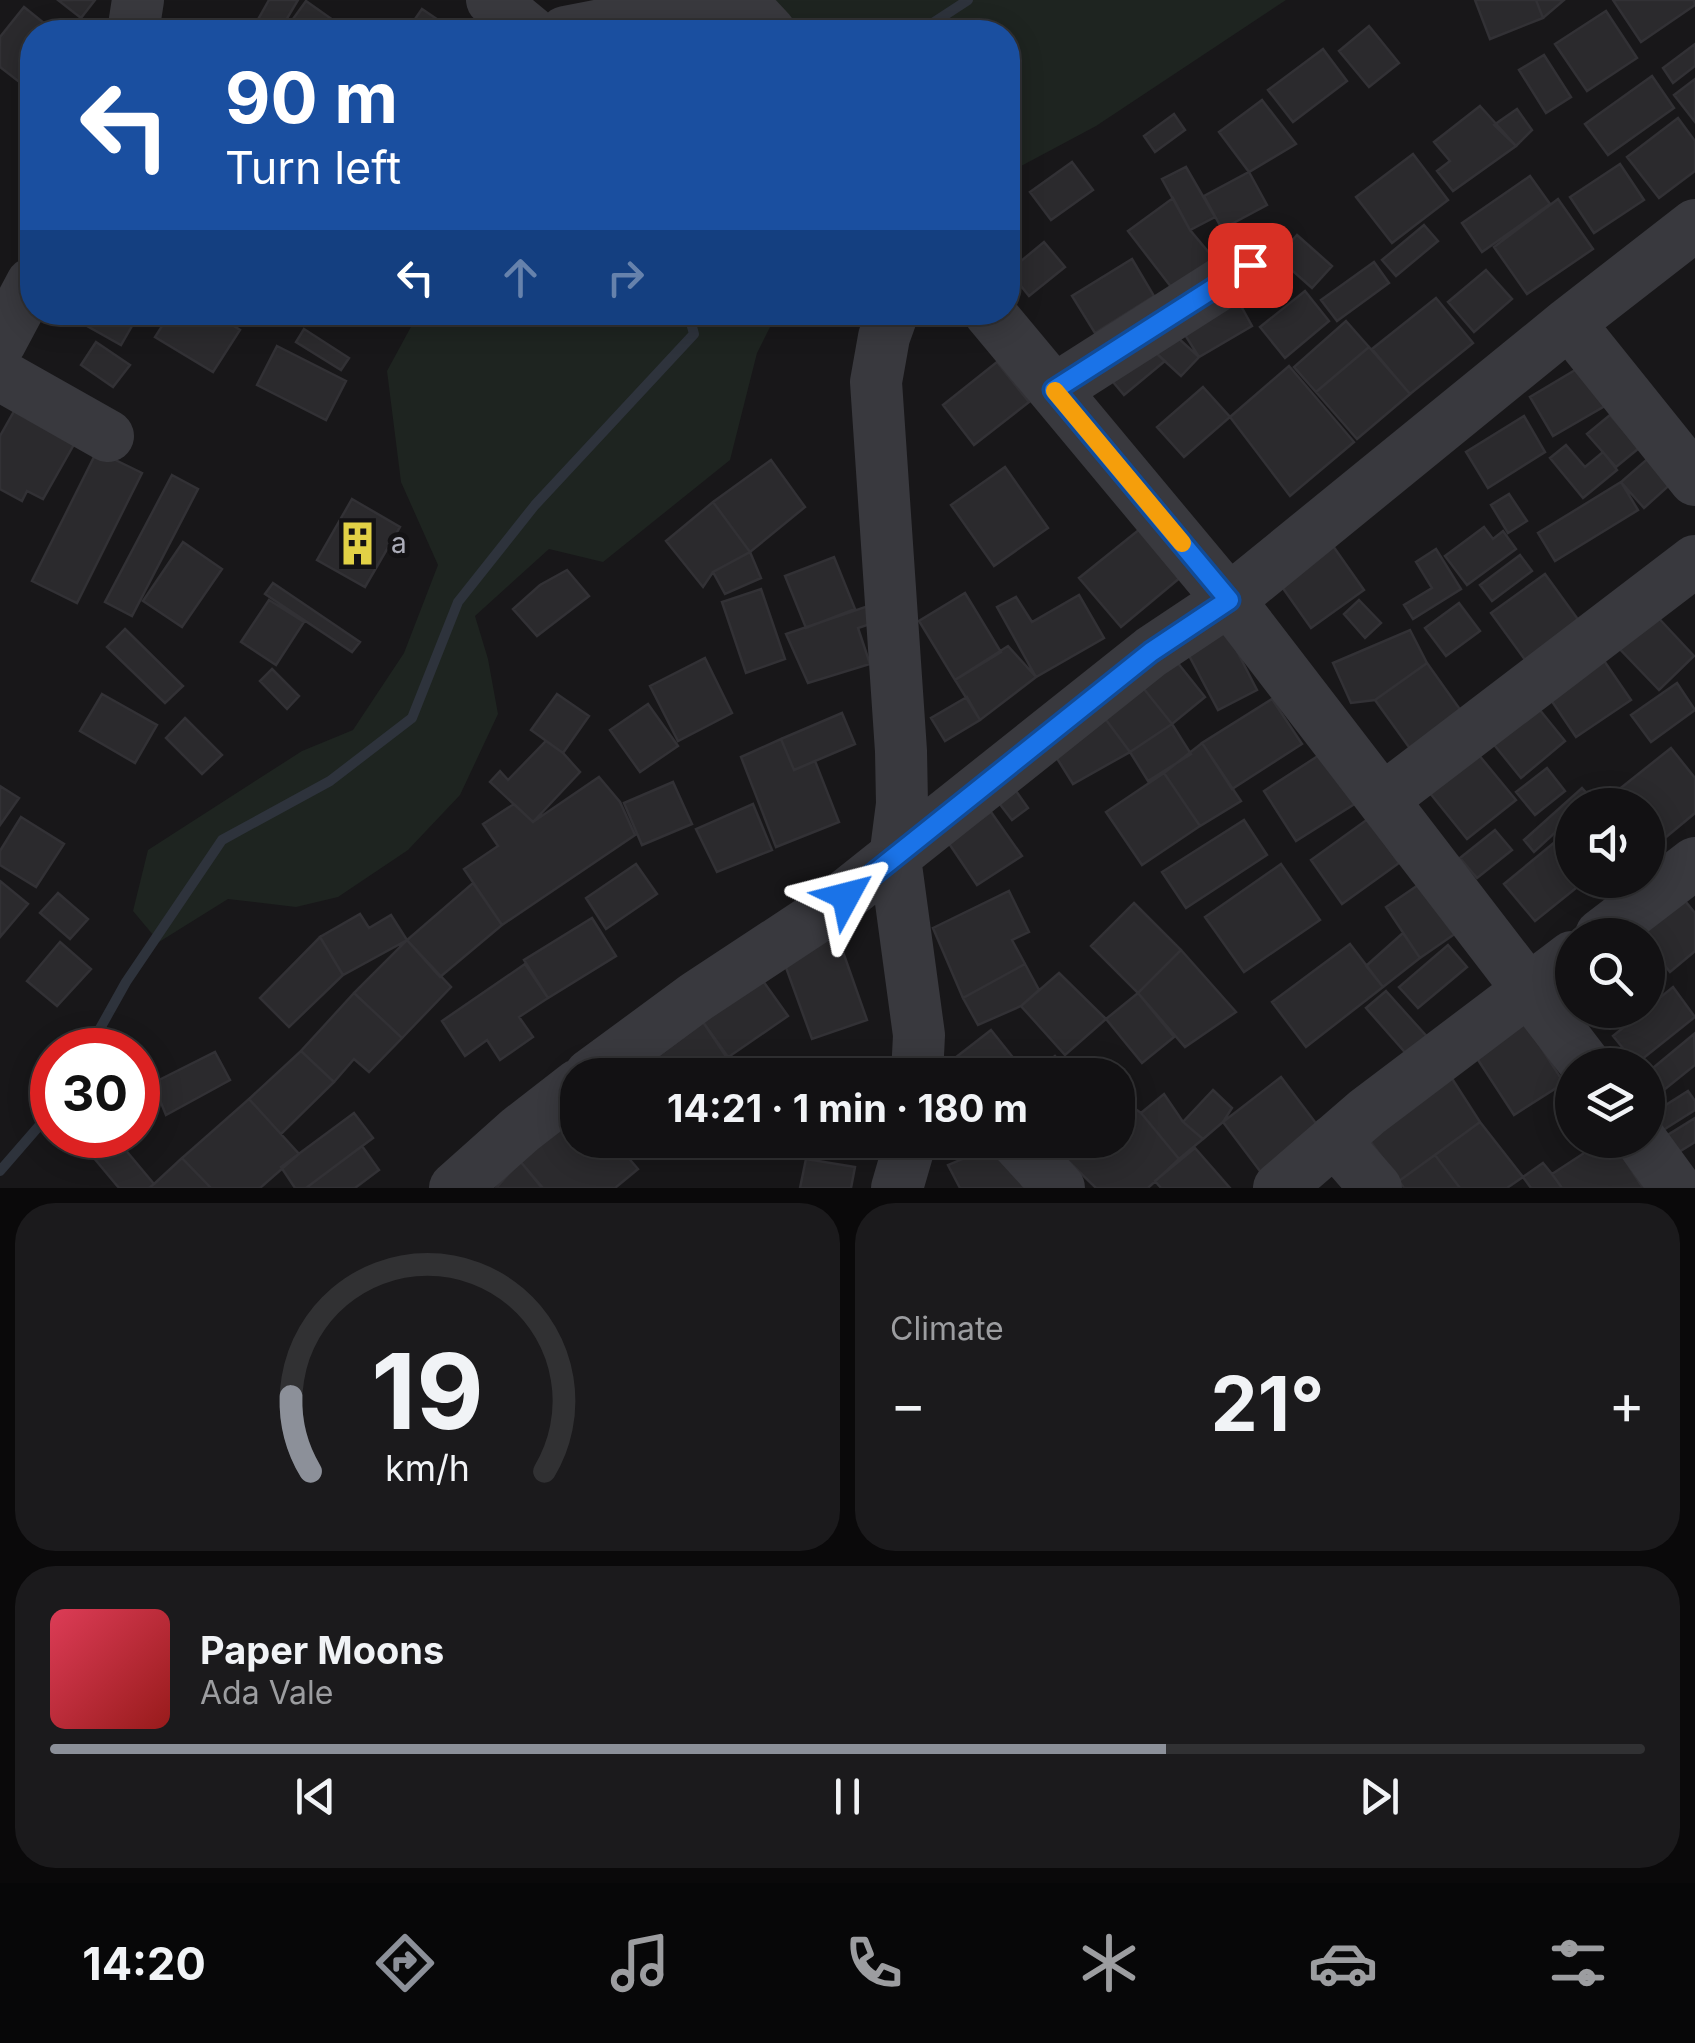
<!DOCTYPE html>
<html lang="en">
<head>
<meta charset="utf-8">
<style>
	:root { --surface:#121113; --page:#1b1a1c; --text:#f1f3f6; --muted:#9c9da0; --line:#313133; --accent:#8c9099 }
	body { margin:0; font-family:Inter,sans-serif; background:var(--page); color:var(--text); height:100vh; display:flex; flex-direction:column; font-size:38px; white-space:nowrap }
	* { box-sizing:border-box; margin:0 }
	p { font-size:32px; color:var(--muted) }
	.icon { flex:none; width:55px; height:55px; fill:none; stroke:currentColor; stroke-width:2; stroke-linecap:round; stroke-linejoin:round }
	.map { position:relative; height:1188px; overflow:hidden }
	.side { display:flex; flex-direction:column; gap:15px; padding:15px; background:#0a090a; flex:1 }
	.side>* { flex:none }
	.guide { position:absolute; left:20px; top:20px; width:1000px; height:305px; border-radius:40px; box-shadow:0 5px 25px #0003,0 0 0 2px var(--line); background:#1a4fa0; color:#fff; overflow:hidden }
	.controls { position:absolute; left:1555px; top:788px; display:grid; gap:20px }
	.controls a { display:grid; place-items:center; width:110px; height:110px; border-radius:50%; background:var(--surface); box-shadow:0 5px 25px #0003,0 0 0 2px var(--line); font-size:50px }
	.speed { position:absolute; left:30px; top:1028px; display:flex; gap:20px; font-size:50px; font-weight:700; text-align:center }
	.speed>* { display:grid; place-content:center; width:130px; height:130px; border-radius:50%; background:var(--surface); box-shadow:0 5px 25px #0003,0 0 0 2px var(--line); line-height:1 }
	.speed .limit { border:15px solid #d22; background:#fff; color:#111 }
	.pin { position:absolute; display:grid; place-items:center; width:85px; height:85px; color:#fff; margin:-42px; border-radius:20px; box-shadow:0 5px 15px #0006 }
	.me { position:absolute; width:110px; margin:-55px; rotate:52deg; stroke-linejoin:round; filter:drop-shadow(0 0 8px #0008) }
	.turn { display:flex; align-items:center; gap:35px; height:210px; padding:0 40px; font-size:45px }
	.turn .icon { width:130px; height:130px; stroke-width:2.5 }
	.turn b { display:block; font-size:70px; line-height:85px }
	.lanes { display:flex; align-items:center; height:95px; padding:0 40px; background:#0003; justify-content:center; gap:50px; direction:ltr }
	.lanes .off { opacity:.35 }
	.big { font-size:75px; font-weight:700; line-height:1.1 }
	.side .card { flex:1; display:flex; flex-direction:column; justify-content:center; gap:15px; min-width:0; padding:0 35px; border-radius:40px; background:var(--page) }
	.side .dial { align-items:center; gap:0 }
	.dial svg { height:260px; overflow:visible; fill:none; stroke:var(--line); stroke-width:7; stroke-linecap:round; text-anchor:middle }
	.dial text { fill:var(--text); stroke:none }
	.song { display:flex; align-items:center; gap:30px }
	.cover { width:120px; height:120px; border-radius:15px; background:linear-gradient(135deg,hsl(350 70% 55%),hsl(0 70% 35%)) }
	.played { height:10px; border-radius:5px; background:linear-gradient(90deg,var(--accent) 70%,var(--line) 70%) }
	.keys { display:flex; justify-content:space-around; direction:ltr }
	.heat { display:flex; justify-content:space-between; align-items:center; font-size:55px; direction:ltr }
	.side .tiles { flex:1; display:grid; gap:15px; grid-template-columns:1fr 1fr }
	.card:last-child { grid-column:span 2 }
	.trip { position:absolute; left:560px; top:1058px; width:575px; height:100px; border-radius:40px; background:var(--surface); box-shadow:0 5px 25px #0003,0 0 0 2px var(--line); font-weight:700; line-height:100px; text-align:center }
	.tab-bar { display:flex; height:160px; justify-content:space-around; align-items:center; background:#070708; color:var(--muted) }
	.tab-bar .icon { width:70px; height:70px }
	.tab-bar .current { color:var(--accent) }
	.tab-bar b { font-size:45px; color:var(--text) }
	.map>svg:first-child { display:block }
	.green { fill:#1e2420 }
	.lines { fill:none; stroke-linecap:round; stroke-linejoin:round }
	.stream { stroke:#2e333c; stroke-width:10 }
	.building { fill:#2b2a2d; stroke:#323135; stroke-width:2.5 }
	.minor { stroke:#39393e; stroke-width:52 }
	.route-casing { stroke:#114b97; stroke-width:25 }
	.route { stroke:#1a73e8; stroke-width:18 }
	.slow { stroke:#f59e0b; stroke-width:18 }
	.labels { text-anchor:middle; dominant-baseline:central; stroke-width:10; stroke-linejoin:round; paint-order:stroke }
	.poi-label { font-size:28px; fill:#abacb8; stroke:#131214; text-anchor:start }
</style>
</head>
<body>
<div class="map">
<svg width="1695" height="1188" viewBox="0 0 1695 1188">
	<rect width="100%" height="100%" fill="#181719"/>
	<path class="green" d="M761 0H1286L1096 126 1008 173V32H718Z
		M419 312 777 313 757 353 730 460 603 562 549 549 475 616 488 659 498 714 460 795 408 850 338 897 296 907 228 899 159 942 133 911 148 850 302 751 353 730 404 653 438 565 401 482 387 371Z"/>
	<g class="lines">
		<path class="stream" d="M919 32 968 0
			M88 1050 126 982 222 840 330 781 412 718 458 602 535 505 694 334 688 312
			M0 1171 52 1111"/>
	</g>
	<path class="building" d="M58 0H95L81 18Z
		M269 0H298L279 32H251Z
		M1475 0H1536L1543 18 1490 39Z
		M1536 0H1564L1543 18Z
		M1613 0H1694L1695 5 1641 42Z
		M306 1 350 32 285 30Z
		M24 7 55 32H32V71L22 84 0 67V37Z
		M422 9 456 32H406Z
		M1606 11 1637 58 1587 91 1555 44Z
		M1369 26 1399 63 1369 87 1339 51Z
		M1695 44V66L1673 83 1663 68Z
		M1323 49 1347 81 1293 122 1268 90Z
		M1544 55 1571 97 1546 113 1519 70Z
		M1652 76 1674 108 1608 155 1585 124Z
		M1695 79V122L1674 95Z
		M1262 100 1296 144 1249 172 1219 132Z
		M1480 106 1516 146 1453 191 1437 171 1450 161 1434 142Z
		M1517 109 1532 130 1516 146 1494 125Z
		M1174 114 1185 130 1155 152 1144 136Z
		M1678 118 1695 141V171L1659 198 1627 157Z
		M1413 154 1448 200 1392 243 1356 197Z
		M1072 162 1093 190 1051 220 1030 192Z
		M1620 164 1644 200 1594 233 1570 197Z
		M1186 167 1215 217 1190 230 1162 179Z
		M1249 172 1267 205 1222 229 1204 196Z
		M1530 176 1550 204 1482 252 1462 223Z
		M1173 198 1190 230 1216 261 1175 292 1128 231Z
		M1558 199 1593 249 1527 294 1494 247Z
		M1424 225 1438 241 1396 276 1382 260Z
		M1297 235 1332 266 1312 288 1277 257Z
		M1044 242 1065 267 1029 296 1009 271Z
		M1132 259 1154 296 1095 333 1072 296Z
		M1374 262 1389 283 1337 321 1321 300Z
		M1486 270 1512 299 1474 332 1448 302Z
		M1305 291 1329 321 1285 358 1260 327Z
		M1235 295 1252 326 1199 357 1180 327Z
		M1436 298 1473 343 1410 394 1372 349Z
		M86 312H140L121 345 80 322Z
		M171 312H212L240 330 213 372 155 337Z
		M1346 321 1369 347 1316 392 1294 367Z
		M1165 326 1199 357 1181 376 1147 345Z
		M304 329 349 358 341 370 296 342Z
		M96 342 130 365 113 387 81 365Z
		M1147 345 1165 361 1124 395 1108 376Z
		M277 346 346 381 326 420 257 385Z
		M1369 347 1410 394 1357 439 1316 392Z
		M997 362 1029 402 974 445 943 405Z
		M1587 363 1610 403 1553 436 1530 397Z
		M1289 366 1354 442 1290 496 1230 417Z
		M1203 387 1230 417 1184 457 1157 427Z
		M21 399 81 432 43 499 27 491 22 501 0 489V436Z
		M1610 415 1639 448 1616 467 1587 434Z
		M1524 416 1545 452 1488 488 1466 452Z
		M1566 445 1585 467 1603 452 1617 470 1583 498 1550 458Z
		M97 451 142 473 77 603 32 581Z
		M1652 455 1674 481 1644 508 1621 482Z
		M771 460 805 507 750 552 713 502Z
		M1005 467 1048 528 994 566 951 505Z
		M172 475 198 489 132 616 105 602Z
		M1621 482 1638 510 1555 561 1538 533Z
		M1509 494 1527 521 1508 533 1491 505Z
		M352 499 400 527 365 587 317 560Z
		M713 502 750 552 713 572 703 587 666 541Z
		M1484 527 1493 539 1503 531 1516 549 1467 585 1445 556Z
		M1140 529 1182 576 1121 627 1079 578Z
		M183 542 222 569 182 627 143 601Z
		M1333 546 1364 590 1311 628 1280 584Z
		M1436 549 1461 589 1413 619 1404 605 1432 588 1416 562Z
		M750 552 761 578 725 594 713 572Z
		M1520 555 1532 571 1492 601 1480 585Z
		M834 557 855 609 806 628 785 576Z
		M567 570 589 596 537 636 513 609 540 585Z
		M1545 574 1582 625 1528 664 1491 613Z
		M273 583 360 642 352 652 265 594Z
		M761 589 785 659 746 673 722 602Z
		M965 593 1001 652 955 680 919 621Z
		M1079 595 1104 638 1036 677 997 607 1016 597 1032 622Z
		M269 600 304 622 276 665 241 642Z
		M1359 600 1381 623 1365 638 1344 614Z
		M1459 603 1480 631 1446 656 1425 628Z
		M874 604 879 621 858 628 870 664 808 683 786 634Z
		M1651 610 1694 656 1659 690 1615 644Z
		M1224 626 1257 690 1218 710 1184 646Z
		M125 629 183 686 165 703 107 647Z
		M1410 630 1427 663 1375 700 1351 703 1333 663Z
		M1008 646 1036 677 980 720 955 680Z
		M1169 652 1205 697 1172 724 1136 679Z
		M1598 652 1631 700 1576 737 1543 688Z
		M705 658 732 713 678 741 650 686Z
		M1427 663 1466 718 1414 754 1375 700Z
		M272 669 299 696 287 709 260 681Z
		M1136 679 1172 724 1130 752 1098 709Z
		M1677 683 1695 710 1651 742 1631 715Z
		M102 694 157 725 135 763 80 731Z
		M557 694 589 716 563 753 531 730Z
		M967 697 980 720 945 741 931 718Z
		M1272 699 1302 744 1232 789 1202 743Z
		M648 704 678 746 640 772 610 730Z
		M1535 704 1565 741 1521 778 1491 741Z
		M1098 709 1130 752 1073 784 1048 744Z
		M842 713 855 744 794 770 781 739Z
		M185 718 222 755 202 774 166 738Z
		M1172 724 1191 754 1148 781 1130 752Z
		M781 739 794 770 815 761 839 822 776 847 741 757Z
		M546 741 563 753 580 772 533 822 490 782 500 771 508 780Z
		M1202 743 1241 801 1200 826 1164 773Z
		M1473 748 1516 800 1467 839 1425 787Z
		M1671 748 1695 778V813L1659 843 1648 829V805H1628L1617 791Z
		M1324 752 1356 803 1296 841 1264 791Z
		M1547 768 1565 791 1535 815 1516 792Z
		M1164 773 1200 826 1142 865 1106 812Z
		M599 777 620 802 635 835 502 925 464 869 498 846 483 824 514 804 533 822Z
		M673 782 692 824 642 845 624 803Z
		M0 786 19 798 0 825Z
		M1582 788 1592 799 1586 805H1572V817L1534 852 1524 840Z
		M1016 791 1028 808 1012 820 999 803Z
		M1617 791 1628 805H1600Z
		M753 804 772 850 717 872 696 829Z
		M991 812 1022 856 977 885 948 842Z
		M21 817 64 844 36 887 0 865V851Z
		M1368 819 1399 863 1342 904 1311 860Z
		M1244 820 1267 855 1186 908 1162 872Z
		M1495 830 1512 850 1477 878 1460 858Z
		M1567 832 1572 838V880H1586L1535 921 1504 884Z
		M636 864 657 894 606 929 586 898Z
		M1281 864 1320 920 1244 972 1205 917Z
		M0 881 28 904 0 937Z
		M1424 881 1459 931 1420 958 1386 907Z
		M473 883 502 925 440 977 407 940Z
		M1676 890 1695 913V951L1670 972 1648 945V935H1640Z
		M1009 891 1029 932 1012 940 1025 964 963 998 933 928Z
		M58 893 88 919 70 939 40 913Z
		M1134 903 1181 950 1138 993 1091 946Z
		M360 914 369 928 391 915 407 940 343 975 320 937Z
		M592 918 616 956 548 998 524 960Z
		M836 932 867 1020 812 1039 780 951Z
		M1403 933 1420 958 1383 987 1366 966Z
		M320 937 343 975 289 1027 260 998Z
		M407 940 451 987 402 1038 354 993Z
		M60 942 91 969 57 1006 27 981Z
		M1350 944 1383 987 1306 1047 1272 1002Z
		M1448 945 1467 967 1418 1008 1399 987Z
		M1181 950 1236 1012 1185 1047 1138 993Z
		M525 964 548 998 519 1017 533 1037 500 1060 487 1040 465 1056 442 1021Z
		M1025 964 1039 990 1021 1006 978 1025 963 998Z
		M1059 973 1106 1019 1065 1055 1021 1006Z
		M763 981 788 1016 727 1058 703 1022Z
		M1673 987 1695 1017 1636 1064 1613 1036Z
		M1386 991 1430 1040 1410 1058 1366 1008Z
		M354 993 402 1038 369 1072 354 1059 334 1082 301 1051Z
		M1138 993 1174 1037 1142 1063 1106 1019Z
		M1517 1010 1564 1083 1514 1115 1467 1043Z
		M703 1022 741 1075H654L646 1065Z
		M991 1030 1023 1070 1017 1075H969L955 1058Z
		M1694 1034 1695 1065 1649 1102 1648 1072Z
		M301 1051 334 1082 281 1134 249 1099Z
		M215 1052 230 1080 166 1115 153 1083Z
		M1055 1056 1066 1068 1058 1075H1032Z
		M1442 1063 1480 1122 1399 1181 1357 1123Z
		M1281 1077 1327 1138 1269 1183 1223 1122Z
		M1213 1090 1232 1108 1223 1122 1203 1139 1183 1122Z
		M1688 1091 1695 1101V1110L1660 1132 1650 1115Z
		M1164 1094 1183 1122 1203 1139 1179 1159 1141 1113Z
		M249 1099 299 1154 260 1188H211L182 1158Z
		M1124 1101 1141 1113 1179 1159 1148 1188H1096L1065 1158 1085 1140H1118V1109Z
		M578 1102V1140H613L638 1169 615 1188H543L520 1161Z
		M354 1113 373 1138 306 1188H295L281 1167Z
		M1695 1118V1142L1669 1158 1658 1141Z
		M1480 1122 1523 1177 1507 1188H1460L1435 1155Z
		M96 1135H113L154 1184 149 1188H119L83 1145Z
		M1049 1140H1085L1065 1158Z
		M1604 1140H1612L1643 1188H1562L1552 1174Z
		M1000 1143 1024 1188H960L948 1165Z
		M362 1146 379 1170 355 1188H306Z
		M1195 1148 1230 1188H1161L1155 1181Z
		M1435 1155 1460 1188H1404L1399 1181Z
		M182 1158 211 1188H149L154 1184Z
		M806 1159 855 1167 851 1188H800Z
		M520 1161 542 1188H496Z
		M1543 1163 1552 1174 1562 1188H1531L1523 1177Z"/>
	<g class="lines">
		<path class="minor" d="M492 0 531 32
			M133 32 138 0
			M565 32 726 1 744 4 770 32
			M893 312 884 337 876 382 901 751 902 804 895 858 919 1035 917 1075
			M989 312 1229 600 1586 1065
			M1569 323 1695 480
			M0 343 32 283
			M0 375 108 436
			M1054 390 1250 265
			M1383 799 1695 561
			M1601 935 1695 863
			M590 1075 696 997 822 914 1151 652 1229 600 1569 323 1695 225
			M1015 1140 1059 1188
			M1334 1140 1376 1188
			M1641 1140 1676 1188
			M455 1188 520 1130 578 1085
			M897 1188 911 1140
			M1279 1188 1367 1112 1572 957"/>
	</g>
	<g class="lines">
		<defs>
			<path id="route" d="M846 896 1151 652 1229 600 1054 390 1250 265"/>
		</defs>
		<use href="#route" class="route-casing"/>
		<use href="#route" class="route"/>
		<path class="slow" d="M1055 391 1182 543"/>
	</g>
	<defs>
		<symbol id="building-bare" viewBox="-9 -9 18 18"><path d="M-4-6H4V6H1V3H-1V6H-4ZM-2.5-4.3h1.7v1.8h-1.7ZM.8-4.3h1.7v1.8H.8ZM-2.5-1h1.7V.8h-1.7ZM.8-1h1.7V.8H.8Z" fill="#e2d146" stroke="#131214" stroke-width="2.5" paint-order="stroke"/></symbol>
	</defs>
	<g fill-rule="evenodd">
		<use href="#building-bare" x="326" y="512" width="63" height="63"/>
	</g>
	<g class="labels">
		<g class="poi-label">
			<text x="391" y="543">a</text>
		</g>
	</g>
</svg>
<div class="controls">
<a><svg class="icon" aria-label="sound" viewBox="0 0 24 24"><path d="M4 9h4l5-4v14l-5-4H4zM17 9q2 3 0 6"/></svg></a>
<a><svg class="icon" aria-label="search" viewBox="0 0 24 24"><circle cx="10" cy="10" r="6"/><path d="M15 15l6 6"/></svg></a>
<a><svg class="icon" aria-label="layers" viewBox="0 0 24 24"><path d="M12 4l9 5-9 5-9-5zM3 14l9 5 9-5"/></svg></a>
</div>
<div class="speed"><div class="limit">30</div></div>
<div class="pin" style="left:1250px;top:265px;background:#d93025"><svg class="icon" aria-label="arrive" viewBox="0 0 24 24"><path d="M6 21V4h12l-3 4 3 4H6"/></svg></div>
<svg class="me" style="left:846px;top:896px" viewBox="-20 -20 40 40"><path d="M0-17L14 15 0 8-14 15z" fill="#1a73e8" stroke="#fff" stroke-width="4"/></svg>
<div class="trip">14:21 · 1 min · 180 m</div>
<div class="guide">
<div class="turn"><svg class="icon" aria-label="left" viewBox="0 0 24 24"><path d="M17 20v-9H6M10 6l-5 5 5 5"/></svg><div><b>90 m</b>Turn left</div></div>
<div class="lanes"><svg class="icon" aria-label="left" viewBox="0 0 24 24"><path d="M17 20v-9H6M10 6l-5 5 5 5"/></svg><svg class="icon off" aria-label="ahead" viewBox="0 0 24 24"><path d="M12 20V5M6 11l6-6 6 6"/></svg><svg class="icon off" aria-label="right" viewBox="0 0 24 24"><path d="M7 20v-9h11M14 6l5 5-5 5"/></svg></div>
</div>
</div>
<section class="side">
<div class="tiles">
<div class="card dial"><svg viewBox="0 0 100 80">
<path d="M14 69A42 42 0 1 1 86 69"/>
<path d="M14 69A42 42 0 0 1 8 46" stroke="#8c9099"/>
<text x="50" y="56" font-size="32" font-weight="700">19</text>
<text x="50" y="72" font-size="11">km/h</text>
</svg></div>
<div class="card"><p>Climate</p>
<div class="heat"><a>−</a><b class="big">21°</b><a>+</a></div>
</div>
<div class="card">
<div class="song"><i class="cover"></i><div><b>Paper Moons</b><p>Ada Vale</p></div></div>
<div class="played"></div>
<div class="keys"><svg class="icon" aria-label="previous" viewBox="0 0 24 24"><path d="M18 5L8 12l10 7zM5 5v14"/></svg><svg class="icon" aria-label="pause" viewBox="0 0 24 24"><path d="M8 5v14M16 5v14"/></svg><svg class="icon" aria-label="next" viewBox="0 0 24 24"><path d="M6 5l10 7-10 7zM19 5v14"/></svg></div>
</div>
</div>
</section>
<nav class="tab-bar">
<b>14:20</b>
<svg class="icon current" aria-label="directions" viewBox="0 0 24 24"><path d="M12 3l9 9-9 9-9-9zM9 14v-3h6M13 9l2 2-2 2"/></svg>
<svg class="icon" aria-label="music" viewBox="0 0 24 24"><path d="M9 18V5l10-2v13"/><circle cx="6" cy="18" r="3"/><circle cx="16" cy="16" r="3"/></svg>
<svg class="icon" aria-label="phone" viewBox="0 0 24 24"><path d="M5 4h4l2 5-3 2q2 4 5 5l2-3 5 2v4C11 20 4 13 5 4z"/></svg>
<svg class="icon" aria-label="climate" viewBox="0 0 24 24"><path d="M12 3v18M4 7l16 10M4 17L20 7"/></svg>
<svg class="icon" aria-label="car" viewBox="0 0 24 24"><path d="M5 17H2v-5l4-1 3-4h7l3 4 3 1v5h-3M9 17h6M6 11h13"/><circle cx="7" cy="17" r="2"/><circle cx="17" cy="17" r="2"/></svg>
<svg class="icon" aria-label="filters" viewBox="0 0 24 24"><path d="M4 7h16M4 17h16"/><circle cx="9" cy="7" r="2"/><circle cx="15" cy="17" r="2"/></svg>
</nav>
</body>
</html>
